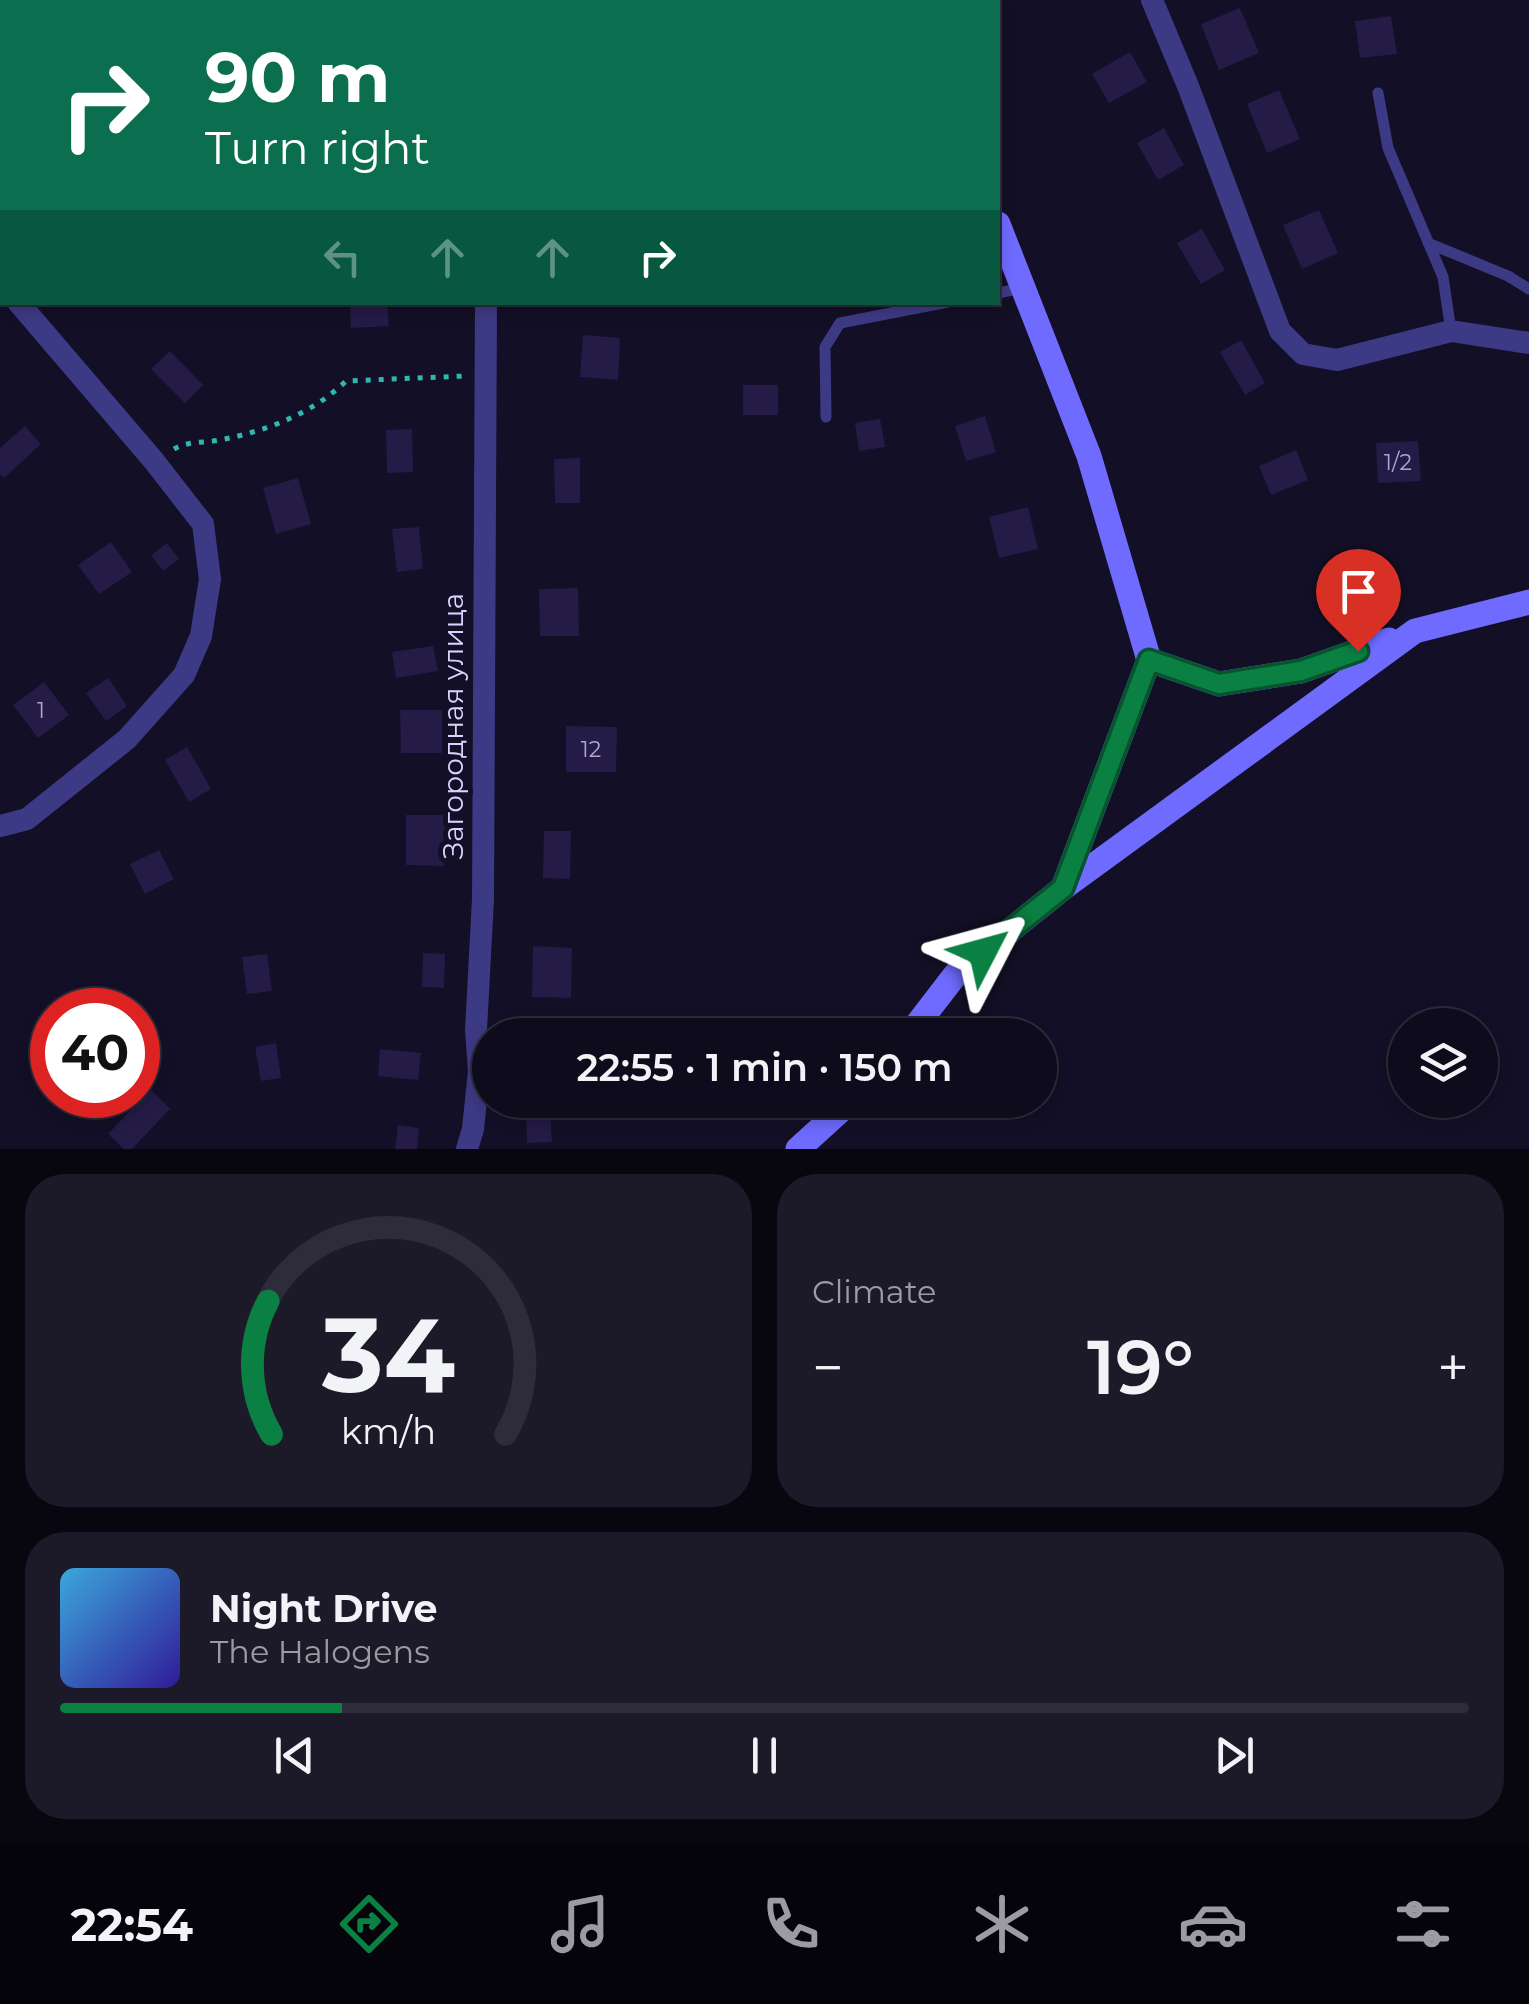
<!DOCTYPE html>
<html lang="en">
<head>
<meta charset="utf-8">
<style>
	:root { --surface:#0e0b1c; --page:#1c1929; --text:#f1f3f6; --muted:#9b9ba3; --line:#2e2b3b; --accent:#0b8043 }
	body { margin:0; font-family:Montserrat,sans-serif; background:var(--page); color:var(--text); height:100vh; display:flex; flex-direction:column; font-size:38px; white-space:nowrap }
	* { box-sizing:border-box; margin:0 }
	p { font-size:32px; color:var(--muted) }
	.icon { flex:none; width:55px; height:55px; fill:none; stroke:currentColor; stroke-width:2; stroke-linecap:round; stroke-linejoin:round }
	.map { position:relative; height:1149px; overflow:hidden }
	.details { display:flex; flex-direction:column; gap:25px; padding:25px; background:#08060f; flex:1 }
	.details>* { flex:none }
	.hud { position:absolute; left:0px; top:0px; width:1000px; height:305px; box-shadow:0 5px 15px #0003,0 0 0 2px var(--line); background:#0b6e4f; color:#fff; overflow:hidden }
	.tools { position:absolute; left:1388px; top:1008px; display:grid; gap:20px }
	.tools a { display:grid; place-items:center; width:110px; height:110px; border-radius:50%; background:var(--surface); box-shadow:0 5px 15px #0003,0 0 0 2px var(--line); font-size:50px }
	.speed { position:absolute; left:30px; top:988px; display:flex; gap:20px; font-size:50px; font-weight:700; text-align:center }
	.speed>* { display:grid; place-content:center; width:130px; height:130px; border-radius:50%; background:var(--surface); box-shadow:0 5px 15px #0003,0 0 0 2px var(--line); line-height:1 }
	.speed .limit { border:15px solid #d22; background:#fff; color:#111 }
	.pin { position:absolute; display:grid; place-items:center; width:85px; height:85px; color:#fff; margin:-102px -42px; border-radius:50% 50% 50% 0; rotate:-45deg; box-shadow:0 0 10px #0007 }
	.pin .icon { rotate:45deg }
	.me { position:absolute; width:110px; margin:-55px; rotate:51deg; stroke-linejoin:round; filter:drop-shadow(0 0 8px #0008) }
	.turn { display:flex; align-items:center; gap:35px; height:210px; padding:0 40px; font-size:45px }
	.turn .icon { width:130px; height:130px; stroke-width:2.5 }
	.turn b { display:block; font-size:70px; line-height:85px }
	.lanes { display:flex; align-items:center; height:95px; padding:0 40px; background:#0003; justify-content:center; gap:50px; direction:ltr }
	.lanes .off { opacity:.35 }
	.big { font-size:75px; font-weight:600; line-height:1.1 }
	.details .card { flex:1; display:flex; flex-direction:column; justify-content:center; gap:15px; min-width:0; padding:0 35px; border-radius:40px; background:var(--page) }
	.details .dial { align-items:center; gap:0 }
	.dial svg { height:260px; overflow:visible; fill:none; stroke:var(--line); stroke-width:7; stroke-linecap:round; text-anchor:middle }
	.dial text { fill:var(--text); stroke:none }
	.song { display:flex; align-items:center; gap:30px }
	.cover { width:120px; height:120px; border-radius:15px; background:linear-gradient(135deg,hsl(200 70% 55%),hsl(250 70% 35%)) }
	.played { height:10px; border-radius:5px; background:linear-gradient(90deg,var(--accent) 20%,var(--line) 20%) }
	.keys { display:flex; justify-content:space-around; direction:ltr }
	.heat { display:flex; justify-content:space-between; align-items:center; font-size:55px; direction:ltr }
	.details .tiles { flex:1; display:grid; gap:25px; grid-template-columns:1fr 1fr }
	.card:last-child { grid-column:span 2 }
	.trip { position:absolute; left:472px; top:1018px; width:585px; height:100px; border-radius:50px; background:var(--surface); box-shadow:0 5px 15px #0003,0 0 0 2px var(--line); font-weight:600; line-height:100px; text-align:center }
	.dock { display:flex; height:160px; justify-content:space-around; align-items:center; background:#06040b; color:var(--muted) }
	.dock .icon { width:70px; height:70px }
	.dock .active { color:var(--accent) }
	.dock b { font-size:45px; color:var(--text) }
	.map>svg:first-child { display:block }
	.building { fill:#241b47 }
	.lines { fill:none; stroke-linecap:round; stroke-linejoin:round }
	.path { stroke:#2fb8b0; stroke-width:5; stroke-dasharray:5 8; stroke-linecap:butt }
	.lane { stroke:#3d3a85; stroke-width:11 }
	.street { stroke:#3d3a85; stroke-width:22 }
	.secondary { stroke:#6f6bff; stroke-width:25 }
	.route-casing { stroke:#07532c; stroke-width:25 }
	.route { stroke:#0b8043; stroke-width:18 }
	.labels { text-anchor:middle; dominant-baseline:central; stroke-width:10; stroke-linejoin:round; paint-order:stroke }
	.number-label { font-size:22px; fill:#aca6d1 }
	.street-label { font-size:28px; fill:#d9d4ff; stroke:#130f26 }
</style>
</head>
<body>
<div class="map">
<svg width="1529" height="1149" viewBox="0 0 1529 1149">
	<rect width="100%" height="100%" fill="#130f26"/>
	<path class="building" d="M1240 8 1259 53 1219 70 1201 24Z
		M1391 16 1397 54 1360 58 1355 21Z
		M1130 52 1147 82 1109 103 1092 74Z
		M1279 90 1300 139 1267 153 1247 104Z
		M1164 128 1184 165 1158 180 1137 143Z
		M1319 210 1338 253 1302 269 1283 225Z
		M1202 229 1225 270 1201 284 1177 243Z
		M350 302H387L389 326 351 328Z
		M583 335 620 338 618 380 580 377Z
		M1241 340 1265 383 1245 395 1220 352Z
		M170 351 203 385 185 403 151 369Z
		M743 385H778V415H743Z
		M985 416 996 452 966 461 955 426Z
		M880 419 885 447 859 451 855 423Z
		M25 426 41 444 4 478 0 475V448Z
		M412 429 413 472 387 473 386 430Z
		M1418 441 1421 481 1378 483 1376 443Z
		M1296 450 1308 480 1271 495 1259 466Z
		M580 458V503H555L554 459Z
		M298 478 311 524 276 534 263 488Z
		M1028 507 1038 549 999 558 989 517Z
		M419 527 423 569 397 572 392 529Z
		M111 542 132 572 99 594 78 565Z
		M167 543 179 559 163 571 151 555Z
		M578 588 579 636H540L539 589Z
		M433 646 438 671 396 678 392 652Z
		M108 678 127 706 106 721 86 693Z
		M44 682 69 715 38 738 13 705Z
		M400 710H442V753H401Z
		M566 726 617 727 616 772H566Z
		M187 747 211 789 189 802 165 760Z
		M406 815H445L444 866 406 865Z
		M544 831H571L570 879 543 878Z
		M159 850 174 879 145 894 130 864Z
		M533 946 572 948 571 998 532 997Z
		M423 953 445 954 444 988 422 987Z
		M267 954 272 991 247 994 242 957Z
		M276 1043 281 1078 261 1081 255 1047Z
		M380 1049 421 1053 418 1080 378 1076Z
		M150 1089 170 1109 132 1149H124L108 1134Z
		M550 1107 552 1142 527 1143 526 1108Z
		M398 1125 419 1128 417 1149H395Z"/>
	<g class="lines">
		<path class="path" d="M174 449C187 441 204 443 220 440 266 431 312 414 346 381L465 376"/>
		<path class="lane" d="M1378 93 1388 148 1443 277 1451 331
			M1428 243 1508 276 1529 289
			M998 293 1023 288
			M826 417 825 347 840 323 948 302"/>
		<path class="street" d="M1152 0 1188 86 1280 331 1303 354 1337 360 1451 331 1529 343
			M491 2V0
			M0 282 2 285
			M0 826 27 819 127 739 184 675 201 636 210 579 203 524 154 461 18 302
			M467 1149 473 1129 479 1071 476 1030 483 899 486 302"/>
		<path class="secondary" d="M906 0 907 2
			M998 224 1089 456 1149 660
			M1149 660 1219 684 1301 671 1389 640
			M1063 888 1149 660
			M909 1035 956 974 1063 888 1415 631 1529 602
			M798 1149 852 1100"/>
	</g>
	<g class="lines">
		<defs>
			<path id="route" d="M983 952 1063 888 1149 660 1219 684 1301 671 1358 651"/>
		</defs>
		<use href="#route" class="route-casing"/>
		<use href="#route" class="route"/>
	</g>
	<g class="labels">
		<g class="number-label">
			<text x="1398" y="462">1/2</text>
			<text x="41" y="710">1</text>
			<text x="591" y="749">12</text>
		</g>
		<g class="street-label">
			<text transform="translate(453 726) rotate(-90)">Загородная улица</text>
		</g>
	</g>
</svg>
<div class="tools">
<a><svg class="icon" aria-label="layers" viewBox="0 0 24 24"><path d="M12 4l9 5-9 5-9-5zM3 14l9 5 9-5"/></svg></a>
</div>
<div class="speed"><div class="limit">40</div></div>
<div class="pin" style="left:1358px;top:651px;background:#d93025"><svg class="icon" aria-label="arrive" viewBox="0 0 24 24"><path d="M6 21V4h12l-3 4 3 4H6"/></svg></div>
<svg class="me" style="left:983px;top:952px" viewBox="-20 -20 40 40"><path d="M0-17L14 15 0 8-14 15z" fill="#0b8043" stroke="#fff" stroke-width="4"/></svg>
<div class="trip">22:55 · 1 min · 150 m</div>
<div class="hud">
<div class="turn"><svg class="icon" aria-label="right" viewBox="0 0 24 24"><path d="M7 20v-9h11M14 6l5 5-5 5"/></svg><div><b>90 m</b>Turn right</div></div>
<div class="lanes"><svg class="icon off" aria-label="left" viewBox="0 0 24 24"><path d="M17 20v-9H6M10 6l-5 5 5 5"/></svg><svg class="icon off" aria-label="ahead" viewBox="0 0 24 24"><path d="M12 20V5M6 11l6-6 6 6"/></svg><svg class="icon off" aria-label="ahead" viewBox="0 0 24 24"><path d="M12 20V5M6 11l6-6 6 6"/></svg><svg class="icon" aria-label="right" viewBox="0 0 24 24"><path d="M7 20v-9h11M14 6l5 5-5 5"/></svg></div>
</div>
</div>
<section class="details">
<div class="tiles">
<div class="card dial"><svg viewBox="0 0 100 80">
<path d="M14 69A42 42 0 1 1 86 69"/>
<path d="M14 69A42 42 0 0 1 13 28" stroke="#0b8043"/>
<text x="50" y="56" font-size="32" font-weight="700">34</text>
<text x="50" y="72" font-size="11">km/h</text>
</svg></div>
<div class="card"><p>Climate</p>
<div class="heat"><a>−</a><b class="big">19°</b><a>+</a></div>
</div>
<div class="card">
<div class="song"><i class="cover"></i><div><b>Night Drive</b><p>The Halogens</p></div></div>
<div class="played"></div>
<div class="keys"><svg class="icon" aria-label="previous" viewBox="0 0 24 24"><path d="M18 5L8 12l10 7zM5 5v14"/></svg><svg class="icon" aria-label="pause" viewBox="0 0 24 24"><path d="M8 5v14M16 5v14"/></svg><svg class="icon" aria-label="next" viewBox="0 0 24 24"><path d="M6 5l10 7-10 7zM19 5v14"/></svg></div>
</div>
</div>
</section>
<nav class="dock">
<b>22:54</b>
<svg class="icon active" aria-label="directions" viewBox="0 0 24 24"><path d="M12 3l9 9-9 9-9-9zM9 14v-3h6M13 9l2 2-2 2"/></svg>
<svg class="icon" aria-label="music" viewBox="0 0 24 24"><path d="M9 18V5l10-2v13"/><circle cx="6" cy="18" r="3"/><circle cx="16" cy="16" r="3"/></svg>
<svg class="icon" aria-label="phone" viewBox="0 0 24 24"><path d="M5 4h4l2 5-3 2q2 4 5 5l2-3 5 2v4C11 20 4 13 5 4z"/></svg>
<svg class="icon" aria-label="climate" viewBox="0 0 24 24"><path d="M12 3v18M4 7l16 10M4 17L20 7"/></svg>
<svg class="icon" aria-label="car" viewBox="0 0 24 24"><path d="M5 17H2v-5l4-1 3-4h7l3 4 3 1v5h-3M9 17h6M6 11h13"/><circle cx="7" cy="17" r="2"/><circle cx="17" cy="17" r="2"/></svg>
<svg class="icon" aria-label="filters" viewBox="0 0 24 24"><path d="M4 7h16M4 17h16"/><circle cx="9" cy="7" r="2"/><circle cx="15" cy="17" r="2"/></svg>
</nav>
</body>
</html>
